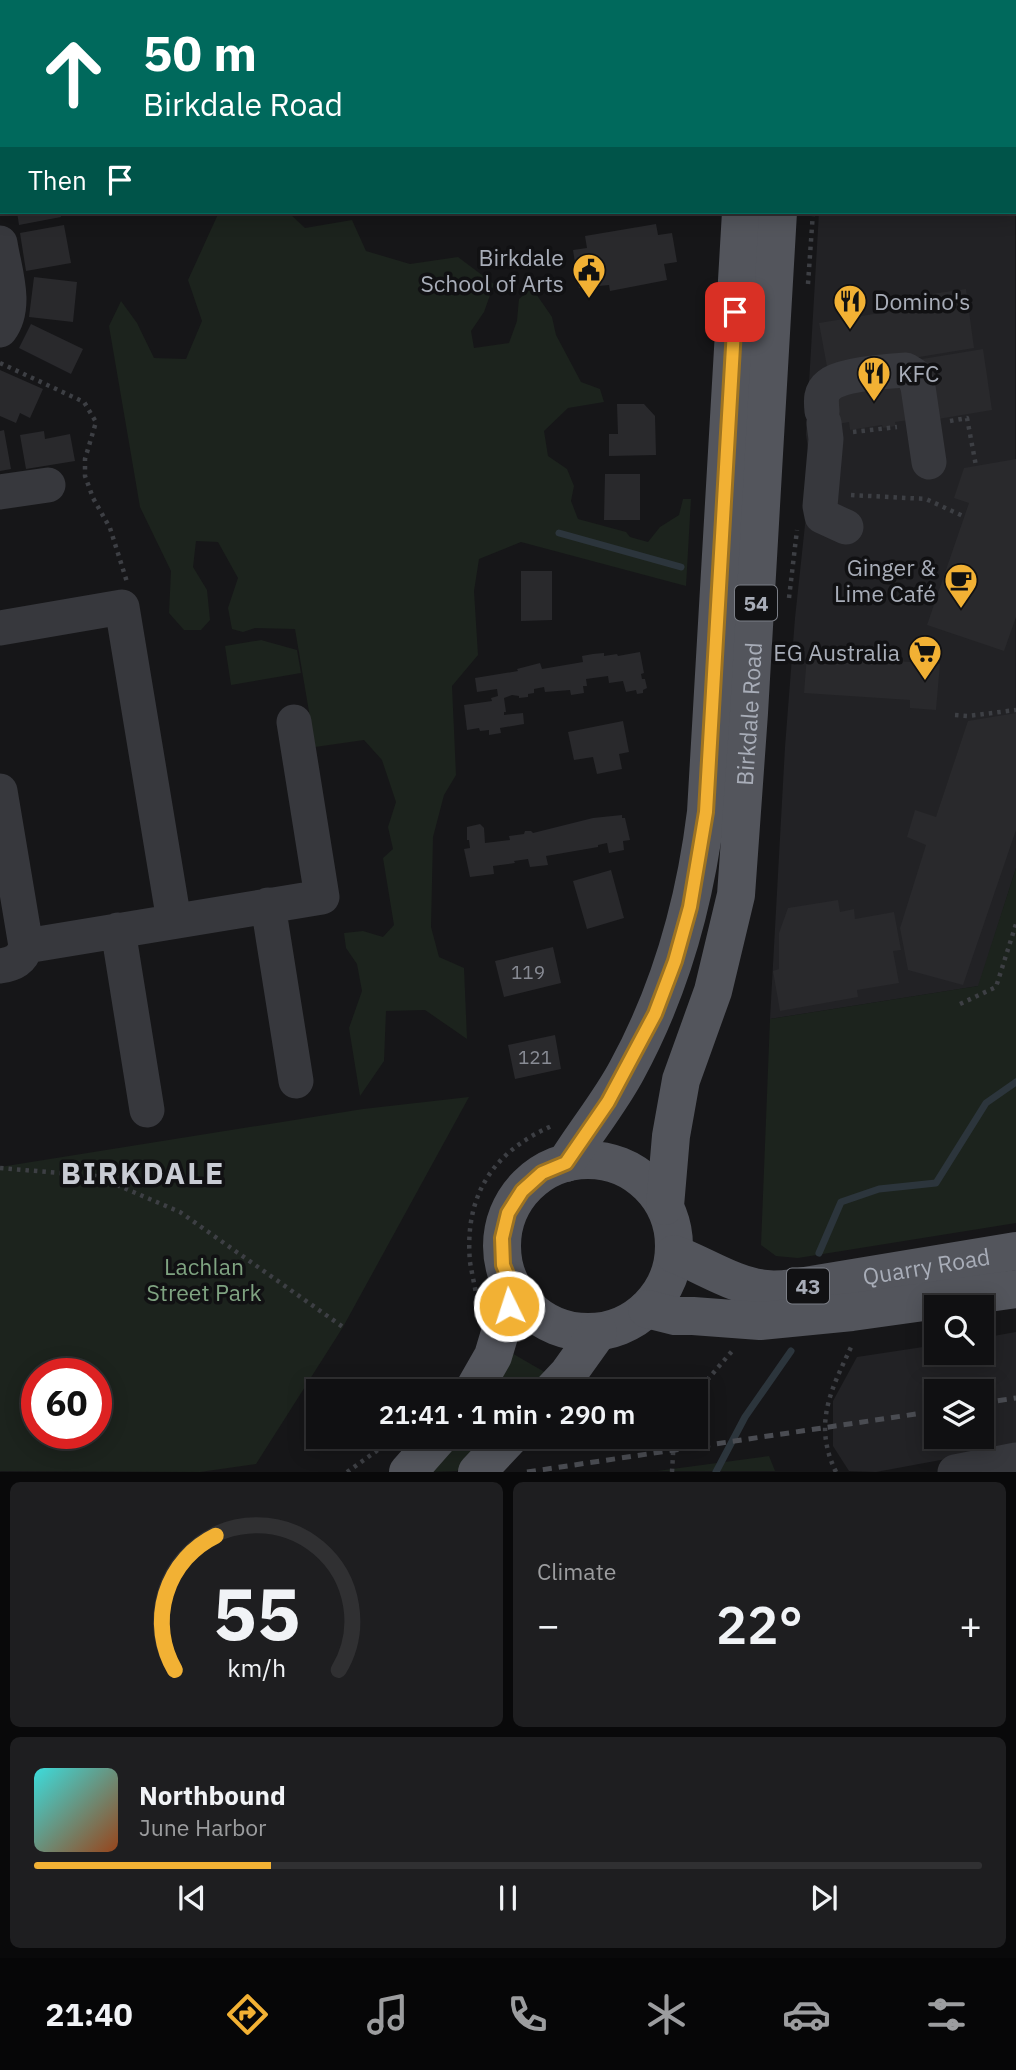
<!DOCTYPE html>
<html lang="en">
<head>
<meta charset="utf-8">
<style>
	:root { --surface:#101012; --page:#1e1e20; --text:#f1f3f6; --muted:#9c9d9f; --line:#303032; --accent:#f2b134 }
	body { margin:0; font-family:"IBM Plex Sans",sans-serif; background:var(--page); color:var(--text); height:100vh; display:flex; flex-direction:column; font-size:26px; white-space:nowrap }
	* { box-sizing:border-box; margin:0 }
	p { font-size:23px; color:var(--muted) }
	.icon { flex:none; width:38px; height:38px; fill:none; stroke:currentColor; stroke-width:2; stroke-linecap:round; stroke-linejoin:round }
	.map { position:relative; height:1472px; overflow:hidden }
	.side { display:flex; flex-direction:column; gap:10px; padding:10px; background:#09090a; flex:1 }
	.side>* { flex:none }
	.guide { position:absolute; left:0px; top:0px; width:1017px; height:214px; box-shadow:0 4px 18px #0003,0 0 0 2px var(--line); background:#00695c; color:#fff; overflow:hidden }
	.fabs { position:absolute; left:924px; top:1295px; display:grid; gap:14px }
	.fabs a { display:grid; place-items:center; width:70px; height:70px; border-radius:0px; background:var(--surface); box-shadow:0 4px 18px #0003,0 0 0 2px var(--line); font-size:35px }
	.speed { position:absolute; left:21px; top:1358px; display:flex; gap:14px; font-size:35px; font-weight:700; text-align:center }
	.speed>* { display:grid; place-content:center; width:91px; height:91px; border-radius:50%; background:var(--surface); box-shadow:0 4px 18px #0003,0 0 0 2px var(--line); line-height:1 }
	.speed .limit { border:10px solid #d22; background:#fff; color:#111 }
	.pin { position:absolute; display:grid; place-items:center; width:60px; height:60px; color:#fff; margin:-30px; border-radius:14px; box-shadow:0 4px 10px #0006 }
	.me { position:absolute; width:77px; margin:-38px; rotate:356deg; stroke-linejoin:round; filter:drop-shadow(0 0 5px #0008) }
	.turn { display:flex; align-items:center; gap:24px; height:147px; padding:0 28px; font-size:32px }
	.turn .icon { width:91px; height:91px; stroke-width:2.5 }
	.turn b { display:block; font-size:49px; line-height:60px }
	.then { display:flex; align-items:center; height:66px; padding:0 28px; background:#0003; gap:14px; font-size:26px }
	.big { font-size:52px; font-weight:600; line-height:1.1 }
	.side .card { flex:1; display:flex; flex-direction:column; justify-content:center; gap:10px; min-width:0; padding:0 24px; border-radius:10px; background:var(--page) }
	.side .dial { align-items:center; gap:0 }
	.dial svg { height:182px; overflow:visible; fill:none; stroke:var(--line); stroke-width:7; stroke-linecap:round; text-anchor:middle }
	.dial text { fill:var(--text); stroke:none }
	.song { display:flex; align-items:center; gap:21px }
	.cover { width:84px; height:84px; border-radius:10px; background:linear-gradient(135deg,hsl(180 70% 55%),hsl(20 70% 35%)) }
	.played { height:7px; border-radius:4px; background:linear-gradient(90deg,var(--accent) 25%,var(--line) 25%) }
	.keys { display:flex; justify-content:space-around; direction:ltr }
	.heat { display:flex; justify-content:space-between; align-items:center; font-size:38px; direction:ltr }
	.side .tiles { flex:1; display:grid; gap:10px; grid-template-columns:1fr 1fr }
	.card:last-child { grid-column:span 2 }
	.trip { position:absolute; left:306px; top:1379px; width:402px; height:70px; border-radius:0px; background:var(--surface); box-shadow:0 4px 18px #0003,0 0 0 2px var(--line); font-weight:600; line-height:70px; text-align:center }
	.tab-bar { display:flex; height:112px; justify-content:space-around; align-items:center; background:#060607; color:var(--muted) }
	.tab-bar .icon { width:49px; height:49px }
	.tab-bar .active { color:var(--accent) }
	.tab-bar b { font-size:32px; color:var(--text) }
	.map>svg:first-child { display:block }
	.built { fill:#222225; fill-rule:evenodd }
	.green { fill:#1c231d; fill-rule:evenodd }
	.lines { fill:none; stroke-linecap:round; stroke-linejoin:round }
	.stream { stroke:#2c353c; stroke-width:7 }
	.building { fill:#29292c }
	.path { stroke:#3d3f44; stroke-width:4.5; stroke-dasharray:3.5 5; stroke-linecap:butt }
	.minor { stroke:#37383d; stroke-width:35 }
	.major { stroke:#53555c; stroke-width:38 }
	.rail { stroke:#4a4c52; stroke-width:5; stroke-dasharray:9 7; stroke-linecap:butt }
	.route-casing { stroke:#9d7322; stroke-width:18 }
	.route { stroke:#f2b134; stroke-width:12 }
	.labels { text-anchor:middle; dominant-baseline:central; stroke-width:7; stroke-linejoin:round; paint-order:stroke }
	.number-label { font-size:19px; fill:#888b94 }
	.shield { fill:#111113; stroke:#7b7e86; stroke-width:2 }
	.shield-label { font-size:21px; font-weight:bold; fill:#a8adb8 }
	.poi-label { font-size:23px; fill:#a8adb8; stroke:#111113; text-anchor:end }
	.street-label { font-size:23px; fill:#a8adb8; stroke:#111113 }
	.park-label { font-size:23px; fill:#7fa381; stroke:#111113 }
	.district-label { font-size:30px; font-weight:bold; letter-spacing:2px; fill:#c9ccd4; stroke:#111113 }
</style>
</head>
<body>
<div class="map">
<svg width="1016" height="1472" viewBox="0 0 1016 1472">
	<rect width="100%" height="100%" fill="#161618"/>
	<path class="built" d="M1015 98 1016 868 979 986 770 1019 785 747 795 618 811 469 806 435 819 212H1015Z
		M1016 1332V1446L876 1472 849 1471 833 1446V1401L857 1357 936 1345V1353H982V1338ZM936 1391H982V1437H936Z"/>
	<path class="green" d="M219 212H288L305 228 352 220 366 251 410 264 458 257 494 284 484 312 471 331 474 348 509 343 517 321 519 299 532 288 552 317 556 335 581 382 600 389 604 402 568 408 544 431 548 456 567 469 574 486 571 501 578 519 626 532 630 537 648 542 660 527 679 515 683 499H691L686 586 521 542 479 559 474 591 478 655 452 686 456 775 444 795 433 837 431 927 439 957 464 968 467 1039 425 1010 386 1011 384 1061 360 1096 349 1028 362 991 357 964 346 948 344 933 363 931 383 937 394 925 383 858 393 849 388 827 396 802 382 760 364 740 315 747 295 629 255 628 243 632 232 629 228 608 238 578 218 542 196 541 193 567 207 590 210 620 201 630H184L169 613 171 571 140 507 109 326 121 301 137 323 154 358 186 359 202 321 188 280Z
		M261 640 297 650 301 673 231 685 225 646Z
		M1016 868V1223L798 1258 776 1256 761 1245 770 1019 978 986Z
		M469 1097 343 1327 256 1464 200 1472 0 1471V1167L363 1109ZM37 1374H96V1433H37Z
		M510 1352 548 1374 532 1391H487Z
		M453 1437H491L457 1471 425 1472Z
		M769 1456 775 1471H657Z"/>
	<g class="lines">
		<path class="stream" d="M559 533 681 567
			M819 1253 841 1202 879 1189 936 1183 986 1103 1016 1082
			M716 1472 745 1417 791 1351"/>
	</g>
	<path class="building" d="M17 212H60L61 217 19 225Z
		M656 224 658 235 672 233 677 262 664 264 667 280 610 291 609 285 579 288 573 250 587 248 585 236Z
		M64 225 71 263 26 271 20 233Z
		M34 277 77 282 73 322 29 317Z
		M966 289 974 348 828 372 819 323 922 306 931 294Z
		M31 324 83 349 71 374 19 348Z
		M983 349 992 410 932 420 922 359Z
		M0 370 43 389 30 418 20 413 16 423 0 416Z
		M906 381 916 419 895 422 896 426 883 428 882 425 850 430 849 422 838 424 833 393Z
		M617 404H644L655 416 656 455 609 456V434H618Z
		M4 430 11 469 0 471V431Z
		M44 431 45 439 70 434 75 461 26 469 20 435Z
		M1016 459V617L1004 651 927 625 969 503 954 498 964 468Z
		M605 474H640V520H604Z
		M521 571H552V620L521 621Z
		M640 652 644 673 641 674 642 679H645L647 688 643 690V693L637 694 636 690 626 692 623 681 609 683 608 676 586 679 587 686H583L584 693 571 695 570 690 545 692 544 687 534 689V693L528 694V697L519 698V696L512 695 504 698 506 712H504V715L523 713 524 724 500 728 501 733 489 735V730L480 731 479 728 467 730 464 705 492 701 491 698 498 696 497 689 477 692 475 678 518 671 517 669 540 663 542 669 583 662 582 656 593 654 604 653V656L617 654 618 656Z
		M807 655 940 664 936 710 910 708V700L804 693Z
		M1016 713V830L963 985 908 970 900 928 926 845 907 837 915 810 936 817 968 721Z
		M623 721 629 752 619 754 622 769 597 774 593 757 574 760 568 732Z
		M622 815V818H625L630 840 623 841 624 850 609 853 607 843 598 845V847L546 856 548 865 530 867 528 859 514 861 515 863 493 866 494 874 470 877 464 849 470 848 469 840H467V827L480 824 484 828 485 843 510 840 509 836 524 834 525 831H531L533 833 593 818Z
		M611 870 624 918 587 929 573 881Z
		M838 900 840 912 854 909 855 919 894 912 901 950 893 951 899 983 857 990 858 997 780 1011 773 971 779 969V933L788 908Z
		M553 947 561 983 504 997 495 961Z
		M555 1035 561 1069 515 1079 508 1045Z"/>
	<g class="lines">
		<path class="path" d="M124 0V2
			M827 2V0
			M808 284 813 212
			M0 363 84 402 96 422 85 459V476L93 498 110 528 127 582
			M950 421 967 418 976 466
			M853 432 897 427
			M851 495 926 499 965 517
			M789 598 797 530
			M955 715 968 716 1016 710
			M960 1004 996 987 1016 924
			M0 1168 96 1176 180 1212 343 1327
			M477 1299C475 1287 472 1274 470 1262 464 1195 493 1151 554 1125
			M435 1391 443 1381
			M696 1393 733 1350
			M347 1472 392 1440
			M672 1472 674 1437
			M836 1472C812 1423 832 1388 853 1343"/>
		<path class="minor" d="M450 2 460 0
			M0 76 2 75
			M0 243C4 270 18 306 0 330
			M822 411C821 401 820 392 829 385 842 374 888 371 906 370L914 375 918 387 929 462
			M824 423 826 439 820 506 822 516 846 527
			M0 492 48 485
			M0 628 122 607 174 921
			M0 791 26 946C22 960 14 964 0 966
			M268 905 296 1081
			M118 930 147 1110
			M26 946 322 897 294 722
			M955 1472 1016 1460"/>
		<g class="major">
			<path d="M757 2V0"/>
			<path d="M791 2V0"/>
			<circle cx="588" cy="1246" r="86"/>
			<path d="M566 1163C586 1131 610 1102 627 1070 671 989 695 902 706 812L741 212"/>
			<path id="s1" d="M665 1206 671 1136 681 1080 713 991 736 895 749 713 778 212"/>
			<path id="s2" d="M674 1254C704 1265 734 1286 766 1289 775 1290 785 1289 793 1288L1016 1251"/>
			<path d="M647 1309 675 1316H693L760 1321 852 1312 1016 1289"/>
			<path d="M473 1391 493 1356 513 1289"/>
			<path d="M552 1391 568 1374 598 1332"/>
			<path d="M408 1472 439 1437"/>
			<path d="M477 1472 510 1437"/>
		</g>
		<path class="rail" d="M982 1403 1016 1398
			M527 1472 936 1411"/>
	</g>
	<g class="lines">
		<defs>
			<path id="route" d="M509 1306 513 1289 503 1265 502 1238 508 1213 522 1191 542 1173 566 1163 608 1102 655 1014 675 961 690 907 706 812 735 312"/>
		</defs>
		<use href="#route" class="route-casing"/>
		<use href="#route" class="route"/>
	</g>
	<defs>
		<symbol id="civic-pin" viewBox="-11 -11 22 30"><path d="M0 17L-7.5 6A9.5 9.5 0 1 1 7.5 6Z" fill="#f2b134" stroke="#111113"/><path d="M-.6-6.5H3V-4.5H.6V-3L4-1V1h2V6H-6V1h2V-1L-.6-3ZM-1.2 2.5V6h2.4V2.5Z" fill="#111"/></symbol>
		<symbol id="restaurant-pin" viewBox="-11 -11 22 30"><path d="M0 17L-7.5 6A9.5 9.5 0 1 1 7.5 6Z" fill="#f2b134" stroke="#111113"/><path d="M-5-6h1v4h1v-4h1v4h1v-4h1v5L-1.5 .5V6h-2V.5L-5-1ZM5-6V6H3V1.5H1.5Q1.5-4 5-6Z" fill="#111"/></symbol>
		<symbol id="cafe-pin" viewBox="-11 -11 22 30"><path d="M0 17L-7.5 6A9.5 9.5 0 1 1 7.5 6Z" fill="#f2b134" stroke="#111113"/><path d="M-5.5-4.5H6V0H3Q3 3.5 0 3.5H-2.5Q-5.5 3.5-5.5 0ZM3-3.2v2h1.7v-2ZM-6 4.5H4V6H-6Z" fill="#111"/></symbol>
		<symbol id="supermarket-pin" viewBox="-11 -11 22 30"><path d="M0 17L-7.5 6A9.5 9.5 0 1 1 7.5 6Z" fill="#f2b134" stroke="#111113"/><path d="M-6-5.5h2.5l.6 2H6L4.5 2H-2.5L-4.4-4H-6ZM-1.5 3.2a1.3 1.3 0 1 0 .1 0ZM3 3.2a1.3 1.3 0 1 0 .1 0Z" fill="#111"/></symbol>
	</defs>
	<g fill-rule="evenodd">
		<use href="#civic-pin" x="570" y="251" width="38" height="52"/>
		<use href="#restaurant-pin" x="831" y="282" width="38" height="52"/>
		<use href="#restaurant-pin" x="855" y="354" width="38" height="52"/>
		<use href="#cafe-pin" x="942" y="561" width="38" height="52"/>
		<use href="#supermarket-pin" x="906" y="633" width="38" height="52"/>
	</g>
	<g class="labels">
		<g class="number-label">
			<text x="528" y="972">119</text>
			<text x="535" y="1057">121</text>
		</g>
		<g class="shield">
			<rect x="735" y="585.5" width="42" height="35" rx="5"/>
			<rect x="787" y="1268.5" width="42" height="35" rx="5"/>
		</g>
		<g class="shield-label">
			<text x="756" y="603">54</text>
			<text x="808" y="1286">43</text>
		</g>
		<g class="poi-label">
			<text x="564" y="257">Birkdale<tspan x="564" dy="26">School of Arts</tspan></text>
			<text x="874" y="301" text-anchor="start">Domino's</text>
			<text x="898" y="373" text-anchor="start">KFC</text>
			<text x="936" y="567">Ginger &amp;<tspan x="936" dy="26">Lime Café</tspan></text>
			<text x="900" y="652">EG Australia</text>
		</g>
		<g class="street-label">
			<text stroke="none"><textPath href="#s1" startOffset="502">Birkdale Road</textPath></text>
			<text stroke="none"><textPath href="#s2" startOffset="261">Quarry Road</textPath></text>
		</g>
		<g class="park-label">
			<text x="204" y="1266">Lachlan<tspan x="204" dy="26">Street Park</tspan></text>
		</g>
		<g class="district-label">
			<text x="143" y="1172">BIRKDALE</text>
		</g>
	</g>
</svg>
<div class="fabs">
<a><svg class="icon" aria-label="search" viewBox="0 0 24 24"><circle cx="10" cy="10" r="6"/><path d="M15 15l6 6"/></svg></a>
<a><svg class="icon" aria-label="layers" viewBox="0 0 24 24"><path d="M12 4l9 5-9 5-9-5zM3 14l9 5 9-5"/></svg></a>
</div>
<div class="speed"><div class="limit">60</div></div>
<div class="pin" style="left:735px;top:312px;background:#d93025"><svg class="icon" aria-label="arrive" viewBox="0 0 24 24"><path d="M6 21V4h12l-3 4 3 4H6"/></svg></div>
<svg class="me" style="left:509px;top:1306px" viewBox="-20 -20 40 40"><circle r="17" fill="#f2b134" stroke="#fff" stroke-width="3"/><path d="M0-11L8 9 0 5-8 9z" fill="#fff"/></svg>
<div class="trip">21:41 · 1 min · 290 m</div>
<div class="guide">
<div class="turn"><svg class="icon" aria-label="ahead" viewBox="0 0 24 24"><path d="M12 20V5M6 11l6-6 6 6"/></svg><div><b>50 m</b>Birkdale Road</div></div>
<div class="then">Then<svg class="icon" aria-label="arrive" viewBox="0 0 24 24"><path d="M6 21V4h12l-3 4 3 4H6"/></svg></div>
</div>
</div>
<section class="side">
<div class="tiles">
<div class="card dial"><svg viewBox="0 0 100 80">
<path d="M14 69A42 42 0 1 1 86 69"/>
<path d="M14 69A42 42 0 0 1 32 10" stroke="#f2b134"/>
<text x="50" y="56" font-size="32" font-weight="700">55</text>
<text x="50" y="72" font-size="11">km/h</text>
</svg></div>
<div class="card"><p>Climate</p>
<div class="heat"><a>−</a><b class="big">22°</b><a>+</a></div>
</div>
<div class="card">
<div class="song"><i class="cover"></i><div><b>Northbound</b><p>June Harbor</p></div></div>
<div class="played"></div>
<div class="keys"><svg class="icon" aria-label="previous" viewBox="0 0 24 24"><path d="M18 5L8 12l10 7zM5 5v14"/></svg><svg class="icon" aria-label="pause" viewBox="0 0 24 24"><path d="M8 5v14M16 5v14"/></svg><svg class="icon" aria-label="next" viewBox="0 0 24 24"><path d="M6 5l10 7-10 7zM19 5v14"/></svg></div>
</div>
</div>
</section>
<nav class="tab-bar">
<b>21:40</b>
<svg class="icon active" aria-label="directions" viewBox="0 0 24 24"><path d="M12 3l9 9-9 9-9-9zM9 14v-3h6M13 9l2 2-2 2"/></svg>
<svg class="icon" aria-label="music" viewBox="0 0 24 24"><path d="M9 18V5l10-2v13"/><circle cx="6" cy="18" r="3"/><circle cx="16" cy="16" r="3"/></svg>
<svg class="icon" aria-label="phone" viewBox="0 0 24 24"><path d="M5 4h4l2 5-3 2q2 4 5 5l2-3 5 2v4C11 20 4 13 5 4z"/></svg>
<svg class="icon" aria-label="climate" viewBox="0 0 24 24"><path d="M12 3v18M4 7l16 10M4 17L20 7"/></svg>
<svg class="icon" aria-label="car" viewBox="0 0 24 24"><path d="M5 17H2v-5l4-1 3-4h7l3 4 3 1v5h-3M9 17h6M6 11h13"/><circle cx="7" cy="17" r="2"/><circle cx="17" cy="17" r="2"/></svg>
<svg class="icon" aria-label="filters" viewBox="0 0 24 24"><path d="M4 7h16M4 17h16"/><circle cx="9" cy="7" r="2"/><circle cx="15" cy="17" r="2"/></svg>
</nav>
</body>
</html>
